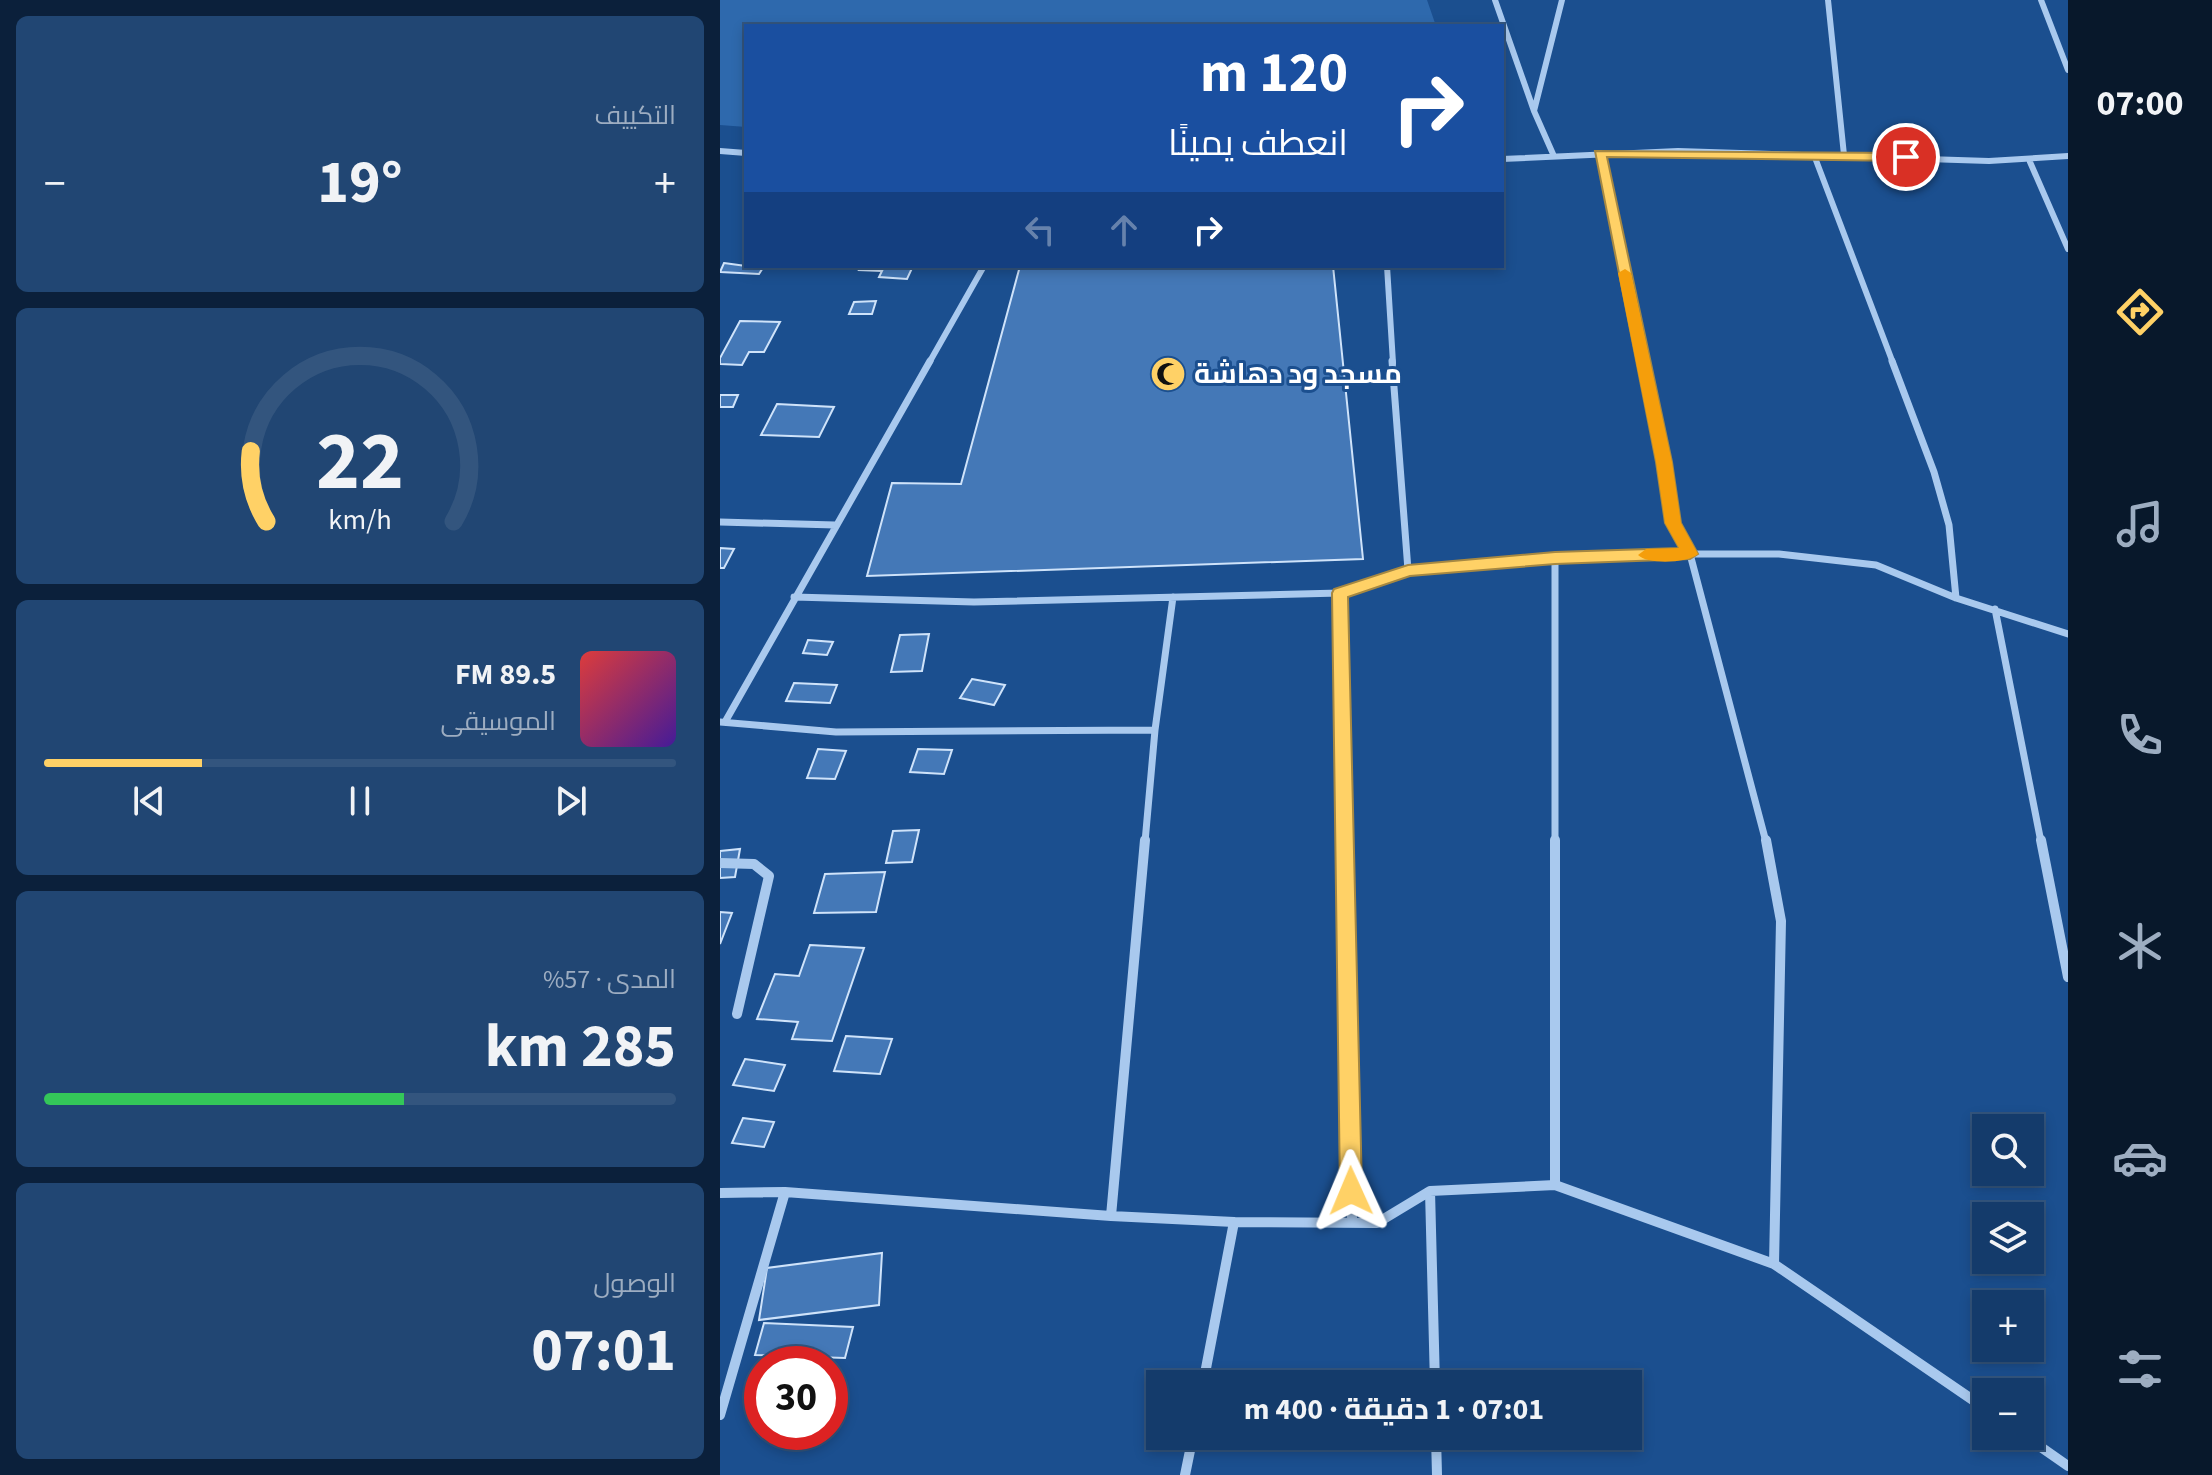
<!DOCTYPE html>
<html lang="ar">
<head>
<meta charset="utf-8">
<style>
	:root { --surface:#143b6b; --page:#214673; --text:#f1f3f6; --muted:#9dadc1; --line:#33557e; --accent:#ffd166 }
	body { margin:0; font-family:"Source Sans 3",Cairo,sans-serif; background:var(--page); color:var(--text); direction:rtl; height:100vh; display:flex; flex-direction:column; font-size:30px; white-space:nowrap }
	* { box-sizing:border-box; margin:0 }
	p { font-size:26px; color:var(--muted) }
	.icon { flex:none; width:44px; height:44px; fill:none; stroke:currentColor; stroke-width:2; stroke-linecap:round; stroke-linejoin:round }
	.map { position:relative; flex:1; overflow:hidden; direction:ltr }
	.drawer { display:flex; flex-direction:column; gap:16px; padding:16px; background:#0b203b; width:720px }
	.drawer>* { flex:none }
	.guide { position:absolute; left:24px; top:24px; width:760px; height:244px; border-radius:0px; box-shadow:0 4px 12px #0003,0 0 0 2px var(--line); direction:rtl; background:#1a4fa0; color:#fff; overflow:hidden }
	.controls { position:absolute; left:1252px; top:1114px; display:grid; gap:16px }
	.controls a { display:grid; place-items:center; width:72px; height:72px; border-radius:0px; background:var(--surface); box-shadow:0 4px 12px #0003,0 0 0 2px var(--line); font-size:40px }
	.speed { position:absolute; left:24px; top:1346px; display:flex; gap:16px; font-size:40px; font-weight:700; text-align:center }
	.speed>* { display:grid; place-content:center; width:104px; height:104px; border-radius:50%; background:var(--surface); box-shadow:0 4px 12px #0003,0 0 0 2px var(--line); line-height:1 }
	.speed .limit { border:12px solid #d22; background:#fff; color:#111 }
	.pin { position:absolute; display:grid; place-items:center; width:68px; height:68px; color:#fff; margin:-34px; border:4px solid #fff; border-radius:50%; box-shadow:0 2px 8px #0007 }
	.me { position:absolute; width:88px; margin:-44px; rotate:359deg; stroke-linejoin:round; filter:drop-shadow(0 0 6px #0008) }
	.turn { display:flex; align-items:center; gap:28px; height:168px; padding:0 24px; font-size:36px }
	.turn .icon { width:104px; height:104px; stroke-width:2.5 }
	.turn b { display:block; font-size:56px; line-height:68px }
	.lanes { display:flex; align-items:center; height:76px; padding:0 24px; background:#0003; justify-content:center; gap:40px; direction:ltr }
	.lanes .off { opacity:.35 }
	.big { font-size:60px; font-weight:700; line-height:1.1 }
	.drawer .widget { flex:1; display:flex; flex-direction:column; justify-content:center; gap:12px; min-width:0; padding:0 28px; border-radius:12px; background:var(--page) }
	.drawer .dial { align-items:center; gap:0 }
	.dial svg { height:208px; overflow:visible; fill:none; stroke:var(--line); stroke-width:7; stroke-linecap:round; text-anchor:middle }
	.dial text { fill:var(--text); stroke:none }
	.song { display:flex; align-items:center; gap:24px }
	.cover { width:96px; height:96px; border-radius:12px; background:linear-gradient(135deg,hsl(0 70% 55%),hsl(260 70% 35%)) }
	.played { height:8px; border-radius:4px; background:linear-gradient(90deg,var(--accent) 25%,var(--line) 25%) }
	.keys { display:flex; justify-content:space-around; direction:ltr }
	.heat { display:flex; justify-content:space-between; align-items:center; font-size:44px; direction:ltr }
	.charge { height:12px; border-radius:6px; background:linear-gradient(90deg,#34c759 57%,var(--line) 0) }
	.trip { position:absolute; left:426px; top:1370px; width:496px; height:80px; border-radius:0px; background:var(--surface); box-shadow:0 4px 12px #0003,0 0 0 2px var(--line); font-weight:700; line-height:80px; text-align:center; direction:rtl }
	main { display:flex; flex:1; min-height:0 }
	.menu { display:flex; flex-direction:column; width:144px; justify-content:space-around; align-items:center; background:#08182b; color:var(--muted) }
	.menu .icon { width:56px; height:56px }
	.menu .active { color:var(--accent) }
	.menu b { font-size:36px; color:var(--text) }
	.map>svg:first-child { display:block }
	.green { fill:#2e69ad }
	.building { fill:#4478b7; stroke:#cfe3fa; stroke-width:2 }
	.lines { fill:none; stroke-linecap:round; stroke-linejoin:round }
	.street-far2 { stroke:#a9c9ee; stroke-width:6 }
	.street-far1 { stroke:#a9c9ee; stroke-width:7 }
	.street { stroke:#a9c9ee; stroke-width:10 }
	.route { fill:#ffd166; stroke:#a68842; stroke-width:2 }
	.slow { fill:#f59e0b }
	.labels { text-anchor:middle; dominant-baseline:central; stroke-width:6; stroke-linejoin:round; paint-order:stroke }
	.poi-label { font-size:28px; font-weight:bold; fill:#fff; stroke:#1b4f8f; text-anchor:start }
</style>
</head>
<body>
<main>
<nav class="menu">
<b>07:00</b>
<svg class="icon active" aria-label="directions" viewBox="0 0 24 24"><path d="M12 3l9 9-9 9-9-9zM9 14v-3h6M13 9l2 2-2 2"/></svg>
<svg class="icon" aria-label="music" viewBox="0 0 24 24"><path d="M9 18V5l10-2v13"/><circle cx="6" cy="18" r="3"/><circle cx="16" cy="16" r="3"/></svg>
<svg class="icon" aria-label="phone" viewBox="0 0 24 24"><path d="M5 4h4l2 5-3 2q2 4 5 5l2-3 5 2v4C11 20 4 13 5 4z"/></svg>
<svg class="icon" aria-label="climate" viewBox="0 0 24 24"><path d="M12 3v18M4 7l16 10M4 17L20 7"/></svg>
<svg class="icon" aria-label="car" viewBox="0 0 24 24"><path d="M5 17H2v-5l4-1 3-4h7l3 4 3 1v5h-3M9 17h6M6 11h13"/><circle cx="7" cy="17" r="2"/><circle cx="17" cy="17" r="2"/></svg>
<svg class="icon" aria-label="filters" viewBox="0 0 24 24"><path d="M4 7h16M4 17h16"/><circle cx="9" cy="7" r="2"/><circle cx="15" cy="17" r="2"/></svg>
</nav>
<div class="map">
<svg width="1348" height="1475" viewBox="0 0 1348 1475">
	<rect width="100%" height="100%" fill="#1b4f8f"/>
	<path class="green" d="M0 0H707L716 26H26V127L0 125Z"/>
	<path class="building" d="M4 263 26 266H44L39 274 0 272Z
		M141 266H193L187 279 159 277 162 271 139 270Z
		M300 266H613L643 559 147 576 172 483 241 484Z
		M156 301 152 314H129L134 302Z
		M20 321 60 322 44 352H29L22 365 0 364V358Z
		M0 395H18L13 407H0Z
		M57 404 114 407 99 437 41 435Z
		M0 548 14 549 4 568H0Z
		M209 634 202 671 171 672 180 635Z
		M88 640 113 642 107 655 83 653Z
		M252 679 285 685 274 705 240 698Z
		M74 683 117 685 110 703 66 701Z
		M98 749 126 751 115 779 87 778Z
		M198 749 232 750 224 774 190 772Z
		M199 830 192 862 166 863 173 831Z
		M20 849 15 877 0 878V851Z
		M165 872 156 912 94 913 105 874Z
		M0 912 12 913 0 944Z
		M90 945 144 948 112 1041 72 1039 78 1022 37 1019 55 974 79 976Z
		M126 1036 172 1039 160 1074 114 1071Z
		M25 1059 65 1065 54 1091 13 1085Z
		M23 1118 54 1122 44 1147 12 1143Z
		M162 1253 159 1305 39 1320 47 1268Z
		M44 1323 133 1327 125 1358 35 1355Z"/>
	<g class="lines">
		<path class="street-far2" d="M775 0 814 111 833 154
			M1108 0 1124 155
			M1321 0 1348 70
			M814 111 842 0
			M0 151 26 153
			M880 153 923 363
			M1094 155 1173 363
			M782 159 958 151 1269 161 1348 156
			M1310 162 1348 249
			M667 266 673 363
			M209 363 264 266"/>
		<path class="street-far1" d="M672 361 688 570
			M923 361 953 523 970 554H1059L1156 565 1236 598 1348 634
			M1172 361 1214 472 1229 525 1236 598
			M0 522 115 525
			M835 558V842
			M620 593 625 842
			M74 597 254 602 620 593 688 570 835 558 970 554 1046 842
			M1275 609 1321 842
			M0 722 116 732 435 730
			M5 722 210 361
			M425 842 435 730 453 597"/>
		<path class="street" d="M625 840 632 1222
			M835 840V1185
			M1046 840 1061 921 1054 1264
			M1321 840 1348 977
			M0 863 34 864 49 876 17 1014
			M710 1191 715 1384
			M0 1193 65 1192 391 1216 514 1222 657 1223 710 1191 835 1185 1054 1264 1266 1409
			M391 1216 425 840
			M483 1384 514 1222
			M0 1415 65 1192
			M716 1436 717 1475
			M1305 1436 1348 1466
			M465 1475 473 1436"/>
	</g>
	<path class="route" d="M875 151 1186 153 1192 157 1186 161 887 157 952 462 961 523 978 554 970 559 835 564 690 576 628 597 642 1191 639 1199 631 1202 623 1199 620 1191 612 593 614 589 688 565 835 552 959 548 945 523 936 462Z"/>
	<path class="slow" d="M905 269 911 273 952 462 961 523 978 554C968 563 928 565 918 555L926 549 959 548 945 523 936 462 898 273Z"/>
	<defs>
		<symbol id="mosque-disc" viewBox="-11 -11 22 22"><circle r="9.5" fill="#ffd166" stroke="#1b4f8f"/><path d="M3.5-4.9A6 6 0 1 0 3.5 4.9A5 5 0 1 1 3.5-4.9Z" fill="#111"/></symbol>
	</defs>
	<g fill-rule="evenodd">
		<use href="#mosque-disc" x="428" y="354" width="40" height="40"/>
	</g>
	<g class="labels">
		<g class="poi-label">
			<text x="474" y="374">مسجد ود دهاشة</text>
		</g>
	</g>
</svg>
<div class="controls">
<a><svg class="icon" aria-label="search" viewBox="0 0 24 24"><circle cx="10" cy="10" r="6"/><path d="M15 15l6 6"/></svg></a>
<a><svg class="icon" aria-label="layers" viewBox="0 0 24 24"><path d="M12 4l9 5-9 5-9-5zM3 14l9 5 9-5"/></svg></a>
<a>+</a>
<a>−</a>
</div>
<div class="speed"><div class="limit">30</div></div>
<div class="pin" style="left:1186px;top:157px;background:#d93025"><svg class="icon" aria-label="arrive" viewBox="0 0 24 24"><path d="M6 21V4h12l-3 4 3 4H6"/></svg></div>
<svg class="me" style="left:631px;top:1191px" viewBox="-20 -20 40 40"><path d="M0-17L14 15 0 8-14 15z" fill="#ffd166" stroke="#fff" stroke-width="4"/></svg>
<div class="trip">07:01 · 1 دقيقة · 400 m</div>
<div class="guide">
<div class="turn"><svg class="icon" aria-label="right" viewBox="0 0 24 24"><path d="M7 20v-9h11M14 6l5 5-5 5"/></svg><div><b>120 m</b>انعطف يمينًا</div></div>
<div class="lanes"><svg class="icon off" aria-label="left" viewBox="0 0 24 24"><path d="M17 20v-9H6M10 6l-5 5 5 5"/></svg><svg class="icon off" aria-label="ahead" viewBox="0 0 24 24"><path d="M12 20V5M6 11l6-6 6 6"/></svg><svg class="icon" aria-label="right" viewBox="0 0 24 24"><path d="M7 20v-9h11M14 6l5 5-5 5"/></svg></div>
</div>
</div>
<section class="drawer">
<div class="widget"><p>التكييف</p>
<div class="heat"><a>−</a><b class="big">19°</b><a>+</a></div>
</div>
<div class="widget dial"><svg viewBox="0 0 100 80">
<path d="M14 69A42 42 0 1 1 86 69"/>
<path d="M14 69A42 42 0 0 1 8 42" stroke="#ffd166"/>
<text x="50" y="56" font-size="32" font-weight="700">22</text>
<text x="50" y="72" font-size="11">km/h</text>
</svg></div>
<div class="widget">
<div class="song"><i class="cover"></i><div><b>89.5 FM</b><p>الموسيقى</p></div></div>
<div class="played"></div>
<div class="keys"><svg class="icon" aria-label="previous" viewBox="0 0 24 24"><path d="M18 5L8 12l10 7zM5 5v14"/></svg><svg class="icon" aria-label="pause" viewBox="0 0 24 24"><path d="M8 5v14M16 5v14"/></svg><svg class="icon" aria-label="next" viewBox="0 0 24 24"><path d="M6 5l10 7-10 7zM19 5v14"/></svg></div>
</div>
<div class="widget"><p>المدى · 57%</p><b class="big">285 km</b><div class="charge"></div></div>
<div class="widget"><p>الوصول</p><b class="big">07:01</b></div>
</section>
</main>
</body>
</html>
